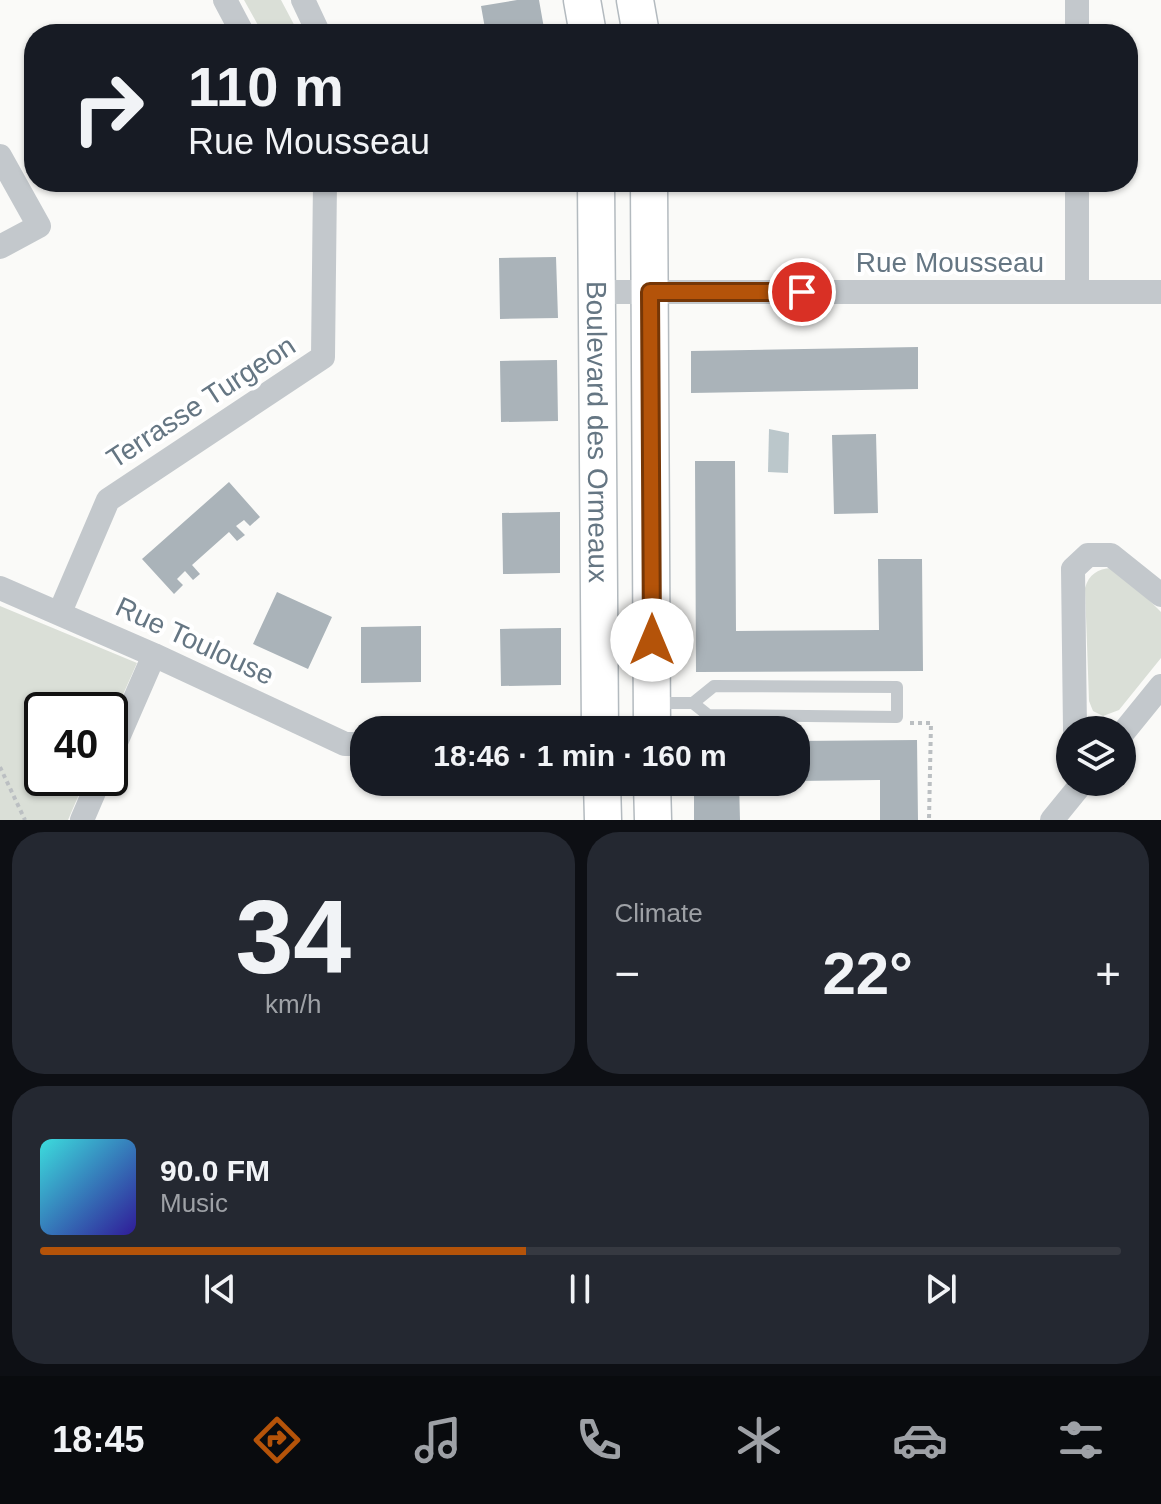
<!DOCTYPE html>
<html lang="en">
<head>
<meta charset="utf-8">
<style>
	:root { --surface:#171b24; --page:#242831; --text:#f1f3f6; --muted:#9ea1a6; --line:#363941; --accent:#b45309 }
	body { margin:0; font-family:Arial,sans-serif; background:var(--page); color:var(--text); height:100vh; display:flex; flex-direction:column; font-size:30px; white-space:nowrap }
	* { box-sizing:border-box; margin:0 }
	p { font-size:26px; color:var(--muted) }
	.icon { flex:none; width:44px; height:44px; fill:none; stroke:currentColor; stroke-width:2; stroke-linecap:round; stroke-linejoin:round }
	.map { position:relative; height:820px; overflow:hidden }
	.panel { display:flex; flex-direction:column; gap:12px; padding:12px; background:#0d0f14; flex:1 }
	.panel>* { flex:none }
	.top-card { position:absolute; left:24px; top:24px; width:1114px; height:168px; border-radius:32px; box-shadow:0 2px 6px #0004; background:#171b24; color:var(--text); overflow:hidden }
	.buttons { position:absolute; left:1056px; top:716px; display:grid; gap:16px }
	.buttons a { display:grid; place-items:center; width:80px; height:80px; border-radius:50%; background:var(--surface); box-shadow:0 2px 6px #0004; font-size:40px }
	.speed { position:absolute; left:24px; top:692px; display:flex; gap:16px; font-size:40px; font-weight:700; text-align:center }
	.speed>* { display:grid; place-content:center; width:104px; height:104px; border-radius:50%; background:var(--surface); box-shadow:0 2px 6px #0004; line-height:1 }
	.speed .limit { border:4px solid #111; border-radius:12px; background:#fff; color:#111 }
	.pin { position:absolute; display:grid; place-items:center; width:68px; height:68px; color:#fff; margin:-34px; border:4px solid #fff; border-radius:50%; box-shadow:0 2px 8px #0007 }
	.me { position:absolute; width:88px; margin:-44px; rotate:0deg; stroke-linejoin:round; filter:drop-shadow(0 0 6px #0008) }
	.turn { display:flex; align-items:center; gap:28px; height:168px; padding:0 32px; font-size:36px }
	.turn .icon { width:104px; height:104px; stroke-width:2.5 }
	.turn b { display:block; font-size:56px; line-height:68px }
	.big { font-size:60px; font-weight:600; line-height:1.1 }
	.panel .tile { flex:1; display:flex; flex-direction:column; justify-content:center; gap:12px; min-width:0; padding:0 28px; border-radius:32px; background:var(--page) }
	.panel .dial { align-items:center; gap:0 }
	.dial b { font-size:104px; line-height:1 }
	.song { display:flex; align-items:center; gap:24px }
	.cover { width:96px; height:96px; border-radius:12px; background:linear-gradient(135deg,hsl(180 70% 55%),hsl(250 70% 35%)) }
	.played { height:8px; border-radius:4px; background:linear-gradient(90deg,var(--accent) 45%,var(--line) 45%) }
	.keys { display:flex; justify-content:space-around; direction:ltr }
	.heat { display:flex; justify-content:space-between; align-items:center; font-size:44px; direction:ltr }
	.panel .tiles { flex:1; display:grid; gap:12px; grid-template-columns:1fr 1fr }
	.tile:last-child { grid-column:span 2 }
	.trip { position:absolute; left:350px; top:716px; width:460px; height:80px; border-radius:32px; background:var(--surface); box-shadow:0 2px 6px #0004; font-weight:600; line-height:80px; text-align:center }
	.tab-bar { display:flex; height:128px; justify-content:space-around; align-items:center; background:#090b0e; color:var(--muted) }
	.tab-bar .icon { width:56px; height:56px }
	.tab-bar .on { color:var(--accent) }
	.tab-bar b { font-size:36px; color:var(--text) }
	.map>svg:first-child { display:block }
	.green { fill:#dadfd7 }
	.water { fill:#bbc7cb }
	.building { fill:#aab3b9 }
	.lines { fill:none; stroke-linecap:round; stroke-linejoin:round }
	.secondary-casing { stroke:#b3babf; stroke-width:39 }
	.path { stroke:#bbbfc2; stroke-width:4; stroke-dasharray:4 4; stroke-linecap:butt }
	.lane { stroke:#c3c8cc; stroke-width:12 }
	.street { stroke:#c3c8cc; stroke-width:24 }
	.secondary { stroke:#fff; stroke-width:36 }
	.route-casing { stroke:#753606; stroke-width:20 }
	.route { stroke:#b45309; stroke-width:14 }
	.labels { text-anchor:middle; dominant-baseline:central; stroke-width:8; stroke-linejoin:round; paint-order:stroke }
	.street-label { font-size:28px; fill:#657683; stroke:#fff }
</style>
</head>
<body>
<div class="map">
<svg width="1161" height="820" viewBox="0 0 1161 820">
	<rect width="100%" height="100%" fill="#fafaf8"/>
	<path class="green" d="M244 0H281L299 34H263Z
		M1111 568 1119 570 1161 612V658L1119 710 1103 716 1093 711 1089 701 1085 588C1089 574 1098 569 1111 568Z
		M0 606 137 663 110 724V710H42V778H86L68 820H0Z"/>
	<path class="water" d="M769 429 789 433 788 473 768 472Z"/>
	<path class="building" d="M517 0H539L545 34H486L481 6Z
		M556 257 558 318 500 319 499 258Z
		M918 347V389L691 393V351Z
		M557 360 558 421 501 422 500 361Z
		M876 434 878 513 834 514 832 435Z
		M695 461H735L736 631 879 630 878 559H922L923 671 696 672Z
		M229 482 260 517 250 526 244 520 236 526 245 535 237 541 229 532 192 565 200 574 193 580 185 571 177 579 183 585 174 594 142 559Z
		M560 512V573L503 574 502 513Z
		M277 592 332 617 308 669 253 644Z
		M421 626V682L361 683V627Z
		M561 628V685L501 686 500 629Z
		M917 740 918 820H880V780L796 781V741Z
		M694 782H739L740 820H694Z"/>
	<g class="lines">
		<defs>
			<g id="secondary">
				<path d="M582 0 588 34"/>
				<path d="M635 0 641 34"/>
				<path id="s1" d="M596 182 600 730"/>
				<path d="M649 182 652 730"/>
				<path d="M602 782 603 820"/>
				<path d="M652 782 653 820"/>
			</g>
		</defs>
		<use href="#secondary" class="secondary-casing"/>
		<path class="path" d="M910 723H931L929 820
			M0 767 25 820"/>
		<path class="lane" d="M656 703H693L708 715 897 717V687L714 686 693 703"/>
		<path class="street" d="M225 0 243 34
			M303 0 319 34
			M1077 34V0
			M0 156 39 226 0 247
			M596 292H1161
			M1077 292V182
			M0 588 154 655 345 744H364
			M60 612 108 500 323 357 325 182
			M1075 730 1073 569 1088 555H1111L1161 595
			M1122 734 1161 686
			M110 756 154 655
			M82 820 100 778
			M1052 820 1083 782"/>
		<use href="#secondary" class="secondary"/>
	</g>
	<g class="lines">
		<defs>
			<path id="route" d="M652 640 650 292H802"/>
		</defs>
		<use href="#route" class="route-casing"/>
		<use href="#route" class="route"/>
	</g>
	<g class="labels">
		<g class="street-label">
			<text x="950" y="262">Rue Mousseau</text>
			<text transform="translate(201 402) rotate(-33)">Terrasse Turgeon</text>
			<text stroke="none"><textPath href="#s1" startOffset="250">Boulevard des Ormeaux</textPath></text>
			<text transform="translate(195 641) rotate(25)">Rue Toulouse</text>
		</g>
	</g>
</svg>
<div class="buttons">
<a><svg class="icon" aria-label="layers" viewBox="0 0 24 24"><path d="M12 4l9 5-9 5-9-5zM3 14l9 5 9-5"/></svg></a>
</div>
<div class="speed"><div class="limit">40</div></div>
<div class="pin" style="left:802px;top:292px;background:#d93025"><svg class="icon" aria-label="arrive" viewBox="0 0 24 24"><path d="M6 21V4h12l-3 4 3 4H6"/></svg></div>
<svg class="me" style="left:652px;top:640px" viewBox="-20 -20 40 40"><circle r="19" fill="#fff"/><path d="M0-13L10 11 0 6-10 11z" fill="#b45309"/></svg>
<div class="trip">18:46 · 1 min · 160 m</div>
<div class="top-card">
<div class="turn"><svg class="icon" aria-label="right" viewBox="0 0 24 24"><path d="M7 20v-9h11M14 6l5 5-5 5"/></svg><div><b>110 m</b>Rue Mousseau</div></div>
</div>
</div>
<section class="panel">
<div class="tiles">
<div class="tile dial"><b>34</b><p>km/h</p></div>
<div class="tile"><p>Climate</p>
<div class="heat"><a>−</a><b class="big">22°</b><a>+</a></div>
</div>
<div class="tile">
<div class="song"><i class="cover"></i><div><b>90.0 FM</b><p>Music</p></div></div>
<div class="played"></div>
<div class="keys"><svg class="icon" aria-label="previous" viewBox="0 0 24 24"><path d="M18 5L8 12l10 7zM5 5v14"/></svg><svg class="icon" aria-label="pause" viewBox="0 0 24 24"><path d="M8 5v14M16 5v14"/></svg><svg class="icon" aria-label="next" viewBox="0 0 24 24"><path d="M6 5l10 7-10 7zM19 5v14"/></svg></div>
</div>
</div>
</section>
<nav class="tab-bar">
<b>18:45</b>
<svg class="icon on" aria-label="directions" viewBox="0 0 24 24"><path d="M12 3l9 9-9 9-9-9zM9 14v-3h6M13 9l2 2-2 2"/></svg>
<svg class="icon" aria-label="music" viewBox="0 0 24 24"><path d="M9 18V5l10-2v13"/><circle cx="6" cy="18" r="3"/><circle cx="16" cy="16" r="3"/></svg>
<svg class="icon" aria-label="phone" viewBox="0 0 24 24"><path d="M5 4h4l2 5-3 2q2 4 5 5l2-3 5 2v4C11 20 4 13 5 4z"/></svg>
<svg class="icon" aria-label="climate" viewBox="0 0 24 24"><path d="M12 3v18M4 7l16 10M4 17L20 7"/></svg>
<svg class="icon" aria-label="car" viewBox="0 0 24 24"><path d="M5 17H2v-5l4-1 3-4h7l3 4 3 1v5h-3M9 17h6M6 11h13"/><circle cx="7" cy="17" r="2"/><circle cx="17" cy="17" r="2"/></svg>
<svg class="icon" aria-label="filters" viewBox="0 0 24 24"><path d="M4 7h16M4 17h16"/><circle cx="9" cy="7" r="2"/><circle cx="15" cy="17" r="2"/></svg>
</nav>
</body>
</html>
